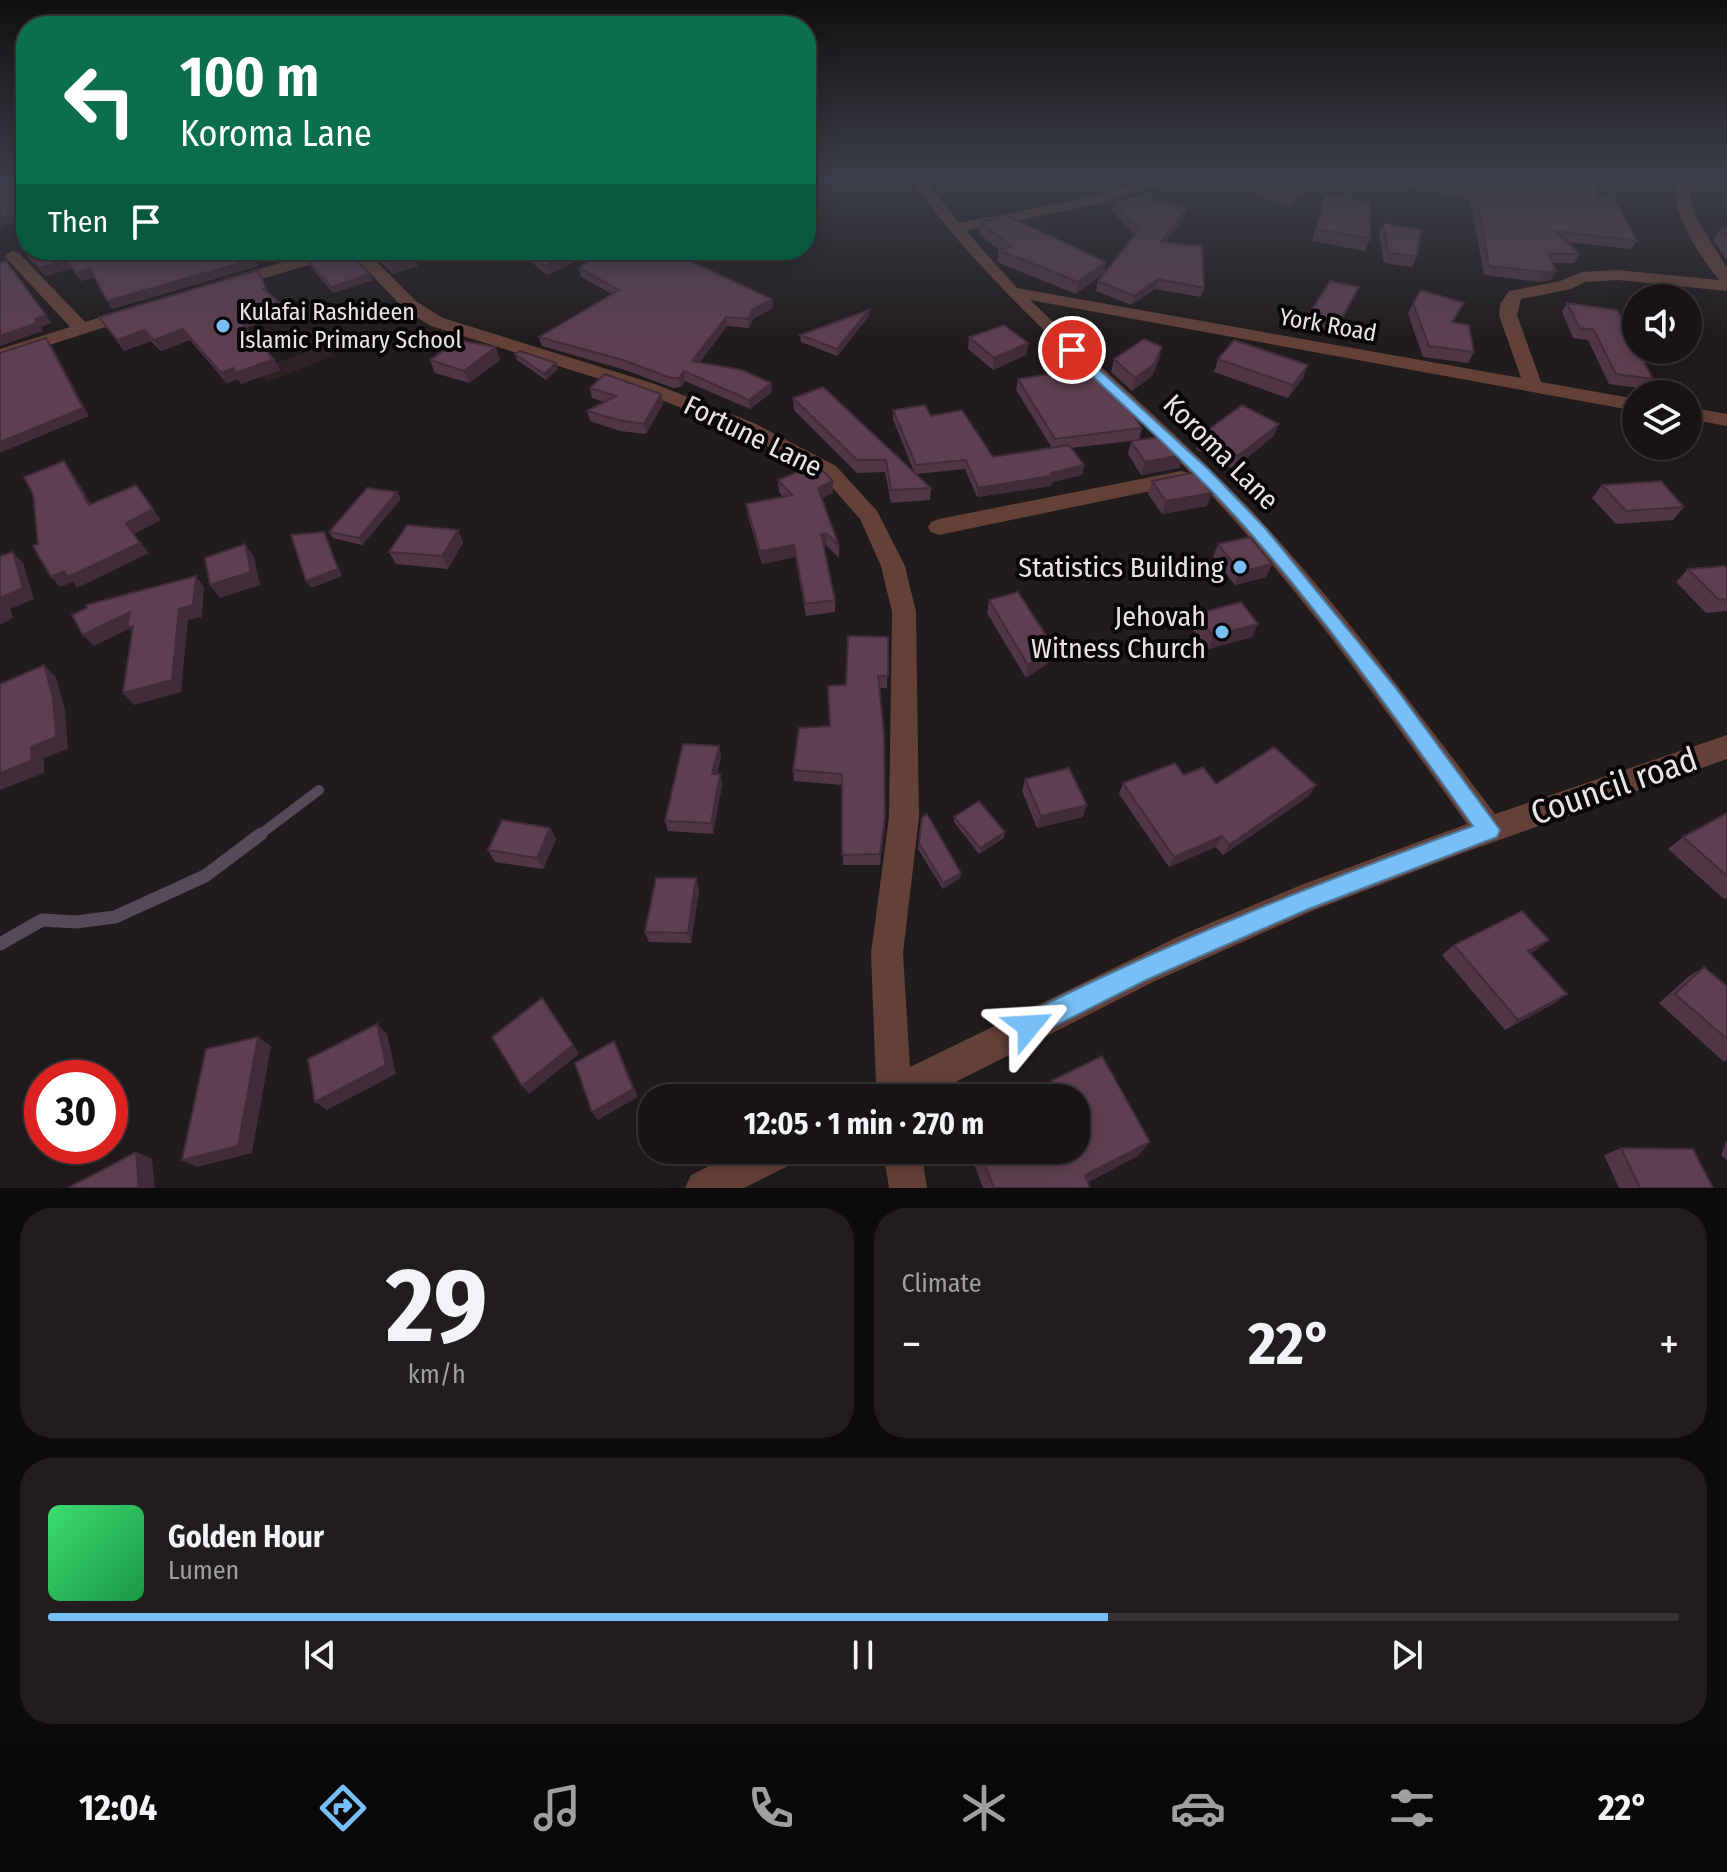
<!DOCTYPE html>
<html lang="en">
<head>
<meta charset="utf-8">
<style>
	:root { --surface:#181415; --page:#211d1e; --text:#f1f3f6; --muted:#9f9ea0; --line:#363334; --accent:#78bff7 }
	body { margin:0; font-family:"Fira Sans Condensed",sans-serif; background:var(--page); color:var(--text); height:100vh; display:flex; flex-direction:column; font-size:30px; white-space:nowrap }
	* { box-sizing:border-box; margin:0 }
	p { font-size:26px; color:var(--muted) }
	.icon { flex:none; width:44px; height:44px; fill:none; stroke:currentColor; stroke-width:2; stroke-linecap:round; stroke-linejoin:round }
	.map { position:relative; height:1188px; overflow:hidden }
	.sheet { display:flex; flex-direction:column; gap:20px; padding:20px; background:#0d0b0c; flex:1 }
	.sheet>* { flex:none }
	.top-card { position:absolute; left:16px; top:16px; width:800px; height:244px; border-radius:32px; box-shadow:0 4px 20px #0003,0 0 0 2px var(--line); background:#0b6e4f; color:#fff; overflow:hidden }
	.tools { position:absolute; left:1622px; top:284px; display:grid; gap:16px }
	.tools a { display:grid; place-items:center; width:80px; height:80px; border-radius:50%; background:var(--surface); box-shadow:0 4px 20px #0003,0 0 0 2px var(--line); font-size:40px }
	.speed { position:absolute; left:24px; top:1060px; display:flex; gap:16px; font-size:40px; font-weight:700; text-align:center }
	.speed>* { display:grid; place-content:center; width:104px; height:104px; border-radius:50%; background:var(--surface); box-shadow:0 4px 20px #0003,0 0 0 2px var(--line); line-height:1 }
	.speed .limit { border:12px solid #d22; background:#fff; color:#111 }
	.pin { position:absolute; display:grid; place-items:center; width:68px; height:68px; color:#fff; margin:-34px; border:4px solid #fff; border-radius:50%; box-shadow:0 2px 8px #0007 }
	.me { position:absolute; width:88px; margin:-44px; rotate:63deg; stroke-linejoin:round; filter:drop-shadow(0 0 6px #0008) }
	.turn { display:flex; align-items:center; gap:28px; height:168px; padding:0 32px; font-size:36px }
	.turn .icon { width:104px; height:104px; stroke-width:2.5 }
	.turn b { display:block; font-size:56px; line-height:68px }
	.then { display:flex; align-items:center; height:76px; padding:0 32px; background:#0003; gap:16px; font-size:30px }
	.big { font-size:60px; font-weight:700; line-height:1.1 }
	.sheet .widget { flex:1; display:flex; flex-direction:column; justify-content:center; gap:12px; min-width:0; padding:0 28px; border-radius:32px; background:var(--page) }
	.sheet .dial { align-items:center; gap:0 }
	.dial b { font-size:104px; line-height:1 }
	.song { display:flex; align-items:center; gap:24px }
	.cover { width:96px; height:96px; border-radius:12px; background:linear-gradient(135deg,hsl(140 70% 55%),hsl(140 70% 35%)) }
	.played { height:8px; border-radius:4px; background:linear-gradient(90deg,var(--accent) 65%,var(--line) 65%) }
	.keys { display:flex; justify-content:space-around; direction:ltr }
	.heat { display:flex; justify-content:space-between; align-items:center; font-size:44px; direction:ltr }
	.sheet .tiles { flex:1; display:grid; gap:20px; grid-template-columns:1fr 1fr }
	.widget:last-child { grid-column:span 2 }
	.trip { position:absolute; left:638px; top:1084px; width:452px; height:80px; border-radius:32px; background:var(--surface); box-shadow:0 4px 20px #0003,0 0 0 2px var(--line); font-weight:700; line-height:80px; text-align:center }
	.tabs { display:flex; height:128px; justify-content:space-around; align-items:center; background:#0a0808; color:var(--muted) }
	.tabs .icon { width:56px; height:56px }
	.tabs .current { color:var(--accent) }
	.tabs b { font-size:36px; color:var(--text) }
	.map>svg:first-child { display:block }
	.built { fill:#2d2123 }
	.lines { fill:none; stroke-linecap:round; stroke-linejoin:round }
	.stream-far1 { stroke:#564959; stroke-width:10 }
	.stream { stroke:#564959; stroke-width:13 }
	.street { fill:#634139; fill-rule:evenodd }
	.wall { fill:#513646 }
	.shaded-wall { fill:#422c39 }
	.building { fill:#5e3f51; stroke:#422c39; stroke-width:2 }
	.route { fill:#78bff7; stroke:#4e7ca1; stroke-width:2 }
	.poi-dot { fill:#78bff7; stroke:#080607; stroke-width:3 }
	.labels { text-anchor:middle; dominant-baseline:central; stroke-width:8; stroke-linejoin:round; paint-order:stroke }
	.far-poi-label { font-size:24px; fill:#e8e4e5; stroke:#080607; text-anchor:start }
	.far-street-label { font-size:24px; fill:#e8e4e5; stroke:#080607 }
	.street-label { font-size:28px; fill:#e8e4e5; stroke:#080607 }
	.poi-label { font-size:28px; fill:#e8e4e5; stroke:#080607; text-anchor:end }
	.near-street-label { font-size:34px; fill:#e8e4e5; stroke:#080607 }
</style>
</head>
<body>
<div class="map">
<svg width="1727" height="1188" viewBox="0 0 1727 1188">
	<rect width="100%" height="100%" fill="#201b1c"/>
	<path class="built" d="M274 299 284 314 267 317 262 313 241 321 254 338 240 343 255 370 324 346 333 356 268 382 255 371 224 385 207 354 186 331Z"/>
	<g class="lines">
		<path class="stream-far1" d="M258 836 319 790"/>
		<path class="stream" d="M0 944 42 920 76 922 115 917 205 876 261 834"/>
		<path class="street" d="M909 177H923L959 223 1086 198 1160 177H1183L1093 205 966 231 1017 288 1521 378 1499 315 1500 304 1509 291 1560 281 1582 272 1618 270 1719 280C1696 251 1673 216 1674 177H1688V189L1696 217 1727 268V291L1618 280 1585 282 1571 289 1521 299 1517 315 1541 382 1636 399V411L1030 300C1103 371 1181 436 1251 510 1339 605 1417 711 1495 814L1727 735V759L1460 854 1312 911 1155 981 924 1098H868L876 1084 871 953 889 817 892 612 881 566 860 519 822 476 740 431 641 392 431 326 405 310 348 250H365L417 302 443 318 655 384 754 423 836 466 877 511 905 566 916 612 919 817 903 953 910 1067 1184 934 1301 885 1467 824C1383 706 1299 587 1199 482 1101 377 992 295 909 177Z
			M326 250 344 252 342 255 235 287 229 288 221 283 223 279Z
			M13 251 19 253 85 322 133 307 142 312 139 316 0 361V349L70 327 7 259 5 256Z
			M1688 407 1727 414V426L1688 419Z
			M1181 471 1189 473 1192 478 1189 483 939 535 931 532 928 527 931 522 939 519Z
			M741 1150H800L794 1163 744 1188H685L691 1175Z
			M883 1150H921L927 1188H889Z"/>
	</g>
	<path class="wall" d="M1268 177H1316L1313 184 1292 207 1255 197 1257 188Z
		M1407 177H1494L1492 184 1548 190 1544 177H1600L1595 197 1637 241 1631 249 1567 242 1580 254 1574 263H1553L1551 280 1541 282 1484 275 1470 199 1409 188Z
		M1325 195 1370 239 1365 251 1312 241Z
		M1113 202 1185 217 1166 242 1204 288 1201 297 1155 289 1131 305 1096 291 1098 281 1134 235 1112 211Z
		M980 222 1106 262 1104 273 1076 294 997 262 999 250 979 234Z
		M1383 223 1417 256 1412 267 1384 263 1379 233Z
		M1721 228H1727V260L1713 240Z
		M23 250 98 255 251 250 258 266 112 309 94 277 81 281 71 268 46 276 28 258Z
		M368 250H408L414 257 418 266 393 274Z
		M517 250H666L773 308 753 319 749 328 727 326 700 362 771 383 772 392 750 409 685 381 681 387 673 388 625 370 542 346 539 337 612 294 581 277 579 268 601 252 600 250 547 275Z
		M307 260 373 280 333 293 310 266Z
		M258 270 270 295 279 302 284 313 246 328 280 370 241 384 238 379 227 383 190 340 161 351 151 341 124 351 99 317Z
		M1359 287 1332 337 1303 329 1306 319Z
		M1413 303H1464L1453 322 1474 352 1468 363 1423 357 1408 314Z
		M1567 303 1636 341 1635 344 1653 379 1646 389 1609 384 1588 340 1573 338 1562 312Z
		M869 316 837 356 801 342 800 335Z
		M969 337 1028 343 1026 355 993 370 968 349Z
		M515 354 558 369 546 380 517 360Z
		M1114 359 1159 360 1152 376 1132 391 1111 372Z
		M1218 359 1308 365 1303 378 1288 398 1214 372Z
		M430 360H500L469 383 435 373Z
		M1018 379 1142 428 1139 440 1071 448 1084 465 1082 475 1052 482 1051 486 977 497 965 469 916 474 931 488 930 500 891 503 885 472 857 473 794 410 793 398 914 472 893 419V410L931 416 993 457 1052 448 1016 390Z
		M590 388 661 394 663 404 646 434 620 431 590 421 587 411 604 402 592 398Z
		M1200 436H1274L1233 469 1196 449Z
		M1131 441 1183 455 1179 468 1141 475 1128 454Z
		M778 480 833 481V493L822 498 839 546V558L827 546H824L835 600V612L806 616 795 557 762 564 748 516 746 504 783 497 779 492Z
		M1152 481 1207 506 1162 514 1148 494Z
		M1602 485 1684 507 1673 520 1616 524 1592 498Z
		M401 499 362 545 333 538 329 532Z
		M458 530 463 543 448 569 396 564 389 552Z
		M1218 544 1272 564 1266 577 1235 585 1213 557Z
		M1727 567V611L1706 613 1676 582 1688 569Z
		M989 600 1051 661 1026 678 987 613Z
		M1196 614 1252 637 1208 649 1191 627Z
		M888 637 887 688H879L885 816 880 865H843L842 785 794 781 793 770 830 726 846 685Z
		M719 746 721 757 717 774H720L722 785 713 834 668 831 665 821Z
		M1184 775 1216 784 1309 796 1223 855 1216 847 1169 867 1119 794 1123 783Z
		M1025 779 1083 817 1037 828 1022 791Z
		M1727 813V898L1724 899 1668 849 1683 837Z
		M922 817 960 878 943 889 918 849Z
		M954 817 1004 838 979 854 954 822Z
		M550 828 556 839 543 869 495 862 488 850Z
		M696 878 699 890 691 943 649 942 645 932Z
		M1454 945 1535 951 1530 953 1567 994 1553 1004 1505 1030 1442 955Z
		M1704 967 1727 986V1060L1724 1062 1659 1003 1688 977Z
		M1051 1081 1138 1156 1088 1182 1090 1188H983L969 1150H1076L1048 1088Z
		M1727 1139V1160L1721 1155Z
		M1621 1148 1713 1188H1619L1604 1155Z"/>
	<path class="shaded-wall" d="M1315 177 1313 184 1292 207 1295 198Z
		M1187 208 1185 217 1159 251 1161 242Z
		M26 212V221L0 226V218Z
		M251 250 258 266 112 309 107 301Z
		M579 250H599L547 275 544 266Z
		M414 257 418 266 393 274 389 265Z
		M66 260 71 268 46 276 40 268Z
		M1106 262 1104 273 1076 294 1078 282Z
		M90 269 95 277 81 281 76 273Z
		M1556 271 1551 280 1541 282 1546 272Z
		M370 274 373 280 333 293 331 287Z
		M1158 279 1155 289 1131 305 1134 296Z
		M1359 287 1355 297 1332 337 1336 328Z
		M772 299 773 308 753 319 749 328 748 319 752 310Z
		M279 302 284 313 243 329 237 318Z
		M869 310V316L837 356V349Z
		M46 315 52 323 41 327 43 331 0 346V336L35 319Z
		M726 317 727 326 694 370 692 361Z
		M183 329 190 340 161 351 154 340Z
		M144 330 151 341 124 351 117 340Z
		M46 338 52 346 89 416 0 453V442Z
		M1028 343 1026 355 993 370 994 358Z
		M496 347 500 360 469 383 464 371Z
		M1162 347 1159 360 1152 376 1132 391 1135 378Z
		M274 359 280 370 241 384 238 379 227 383 221 373 234 368Z
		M556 363 558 369 546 380 544 374Z
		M1308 365 1303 378 1288 398 1293 385Z
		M684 371 685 381 681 387 679 378Z
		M771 383 772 392 750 409 749 400Z
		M661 394 663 404 646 434 644 424Z
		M1279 424 1274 436 1233 469 1238 456Z
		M1183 455 1179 468 1141 475 1145 462Z
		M64 461 72 472 98 515 89 505Z
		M1084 465 1082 475 1052 482 1051 486 977 497 978 488Z
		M833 481V493L818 500V488Z
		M136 485 161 520 134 534 149 553 77 588 73 582 60 587 51 577 126 523Z
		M397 492 401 499 362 545 359 538Z
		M1212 493 1207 506 1162 514 1166 501Z
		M458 530 463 543 448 569 442 556Z
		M324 532 342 576 311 588 306 581Z
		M826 533 827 546 822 547 821 534Z
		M245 544 254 557 260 585 220 598 210 585Z
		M794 545 795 557 762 564 760 551Z
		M13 552 23 563 34 599 10 609 13 618 0 625V598Z
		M1272 564 1266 577 1235 585 1240 572Z
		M196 576 204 587 202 617 188 620 181 692 134 705 123 693 179 609Z
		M130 612 137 639 129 629 94 646 83 635Z
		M1258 624 1252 637 1208 649 1213 636Z
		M1054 648 1051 661 1026 678 1028 665Z
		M44 665 56 677 65 709 68 749 44 758V773L0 790V773L31 747Z
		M719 746 721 757 714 784 712 774Z
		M720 774 722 785 713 834 711 823Z
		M1316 785 1309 796 1223 855 1229 845Z
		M1087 805 1083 817 1037 828 1041 816Z
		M885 816V827L880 865V854Z
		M550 828 556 839 543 869 537 858Z
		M1005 832 1004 838 979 854 980 848Z
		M1222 836 1216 847 1169 867 1174 857Z
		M961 873 960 878 943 889V883Z
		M696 878 699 890 691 943 688 933Z
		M1549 940 1535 951 1515 961 1528 951Z
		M1567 994 1553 1004 1505 1030 1518 1020Z
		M542 998 579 1054 529 1094 522 1086Z
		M377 1024 387 1034 396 1074 327 1110 315 1102Z
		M258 1037 271 1046 252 1153 197 1167 182 1160Z
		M614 1041 619 1050 638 1097 598 1120 592 1112Z
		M1150 1142 1138 1156 1075 1188 1085 1175Z
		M136 1152 152 1159 155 1188H139Z"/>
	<path class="building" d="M1268 177H1315L1295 198 1257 188Z
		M1412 177H1494L1492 184 1555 191 1551 177H1600L1595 197 1615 199 1637 241 1556 231 1580 254H1549L1556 271 1546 272 1489 266 1475 191 1413 179Z
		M26 178V212L0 218V184Z
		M1325 195 1370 202V239L1316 229Z
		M1135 196 1187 208 1161 242 1202 246 1204 288 1158 279 1134 296 1098 281 1139 229 1113 202Z
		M1006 215 1106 262 1078 282 999 250 1011 246 980 222Z
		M1383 223 1421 230 1417 256 1388 253Z
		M26 224V250H94L98 255 118 250H250L254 259 107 301 90 269 76 273 66 260 40 268 23 250Z
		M1721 228H1727V236Z
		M340 250H347L370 274 331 287 307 260Z
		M374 250H408L414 257 389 265Z
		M525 250H579L544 266Z
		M603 250H666L772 299 752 310 748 319 726 317 692 361 742 370 771 383 749 400 684 371 679 378H671L623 360 539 337 619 290 579 268Z
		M6 261 46 315 35 319 37 323 0 336V263Z
		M258 270 266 288 263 289 279 302 237 318 274 359 235 373 234 368 221 373 183 329 154 340 144 330 117 340 99 317Z
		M1330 281 1359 287 1336 328 1306 319Z
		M1421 290 1464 303 1452 322 1469 325 1474 352 1429 346 1413 303Z
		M1567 303 1617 310 1636 341H1633L1636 346V350H1638L1653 379 1616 374 1594 330 1580 328Z
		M869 310 837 349 800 335Z
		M1004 325 1028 343 994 358 969 337Z
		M46 338 83 408 0 442V353Z
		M1144 339 1162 347 1155 363 1135 378 1114 359Z
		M458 340 496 347 464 371 430 360Z
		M1234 340 1308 365 1293 385 1218 359Z
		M520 351 556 363 544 374 515 354Z
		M1087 368 1121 395 1142 428 1055 439 1018 379Z
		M605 374 661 394 644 424 618 420 587 411 616 396 590 388Z
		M823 387 931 488 891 490 886 460H857L793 398Z
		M925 405 931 416 962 410 993 457 1069 445 1084 465 1051 473 1052 476 978 488 966 460 916 465 893 410Z
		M1242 405 1279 424 1238 456 1200 436Z
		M1165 436 1177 453 1180 451 1183 455 1145 462 1131 441Z
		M64 461 89 505 136 485 153 509 126 523 140 543 68 577 64 571 51 577 33 546 38 544 33 494 24 477Z
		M816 464 833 481 818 488 839 546 826 533 821 534 835 600 805 604 794 545 760 551 746 504 792 495 778 480Z
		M1196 472 1212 493 1166 501 1152 481Z
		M1661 481 1684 507 1626 511 1602 485Z
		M367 488 397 492 359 538 329 532Z
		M407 525 458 530 442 556 389 552Z
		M324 532 338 569 306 581 291 535Z
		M1250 537 1272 564 1240 572 1218 544Z
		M245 544 251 572 210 585 205 558Z
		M13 552 23 588 0 598V556Z
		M1725 566 1727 567V599L1719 600 1688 569Z
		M196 576 193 605 179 609 172 680 123 693 133 626 127 628 130 612 83 635 72 615 87 608 86 605Z
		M1018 592 1054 648 1028 665 989 600Z
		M1241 602 1258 624 1213 636 1196 614Z
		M848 636 888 637V676H878L884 733 885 816 880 854 842 855V774L793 770 799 728 830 726 828 686 846 685Z
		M44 665 53 698 56 737 31 747V761L0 773V684Z
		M683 744 719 746 712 774H720L711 823 665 821Z
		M1274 747 1316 785 1229 845 1222 836 1174 857 1123 783 1175 763 1184 775 1203 767 1216 784Z
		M1069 768 1087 805 1041 816 1025 779Z
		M979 801 1005 832 980 848 954 817Z
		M1727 813V876L1683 837Z
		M927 814 961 873 943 883 919 843 922 817Z
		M502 820 550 828 537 858 488 850Z
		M656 878H696L688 933 645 932Z
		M1522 911 1549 940 1528 951 1567 994 1518 1020 1454 945Z
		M1704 967 1727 986V1039L1675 994Z
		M542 998 573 1045 522 1086 492 1037Z
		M377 1024 386 1065 315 1102 308 1059Z
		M258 1037 238 1146 182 1160 206 1049Z
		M614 1041 633 1089 592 1112 575 1063Z
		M1102 1056 1150 1142 1085 1175 1090 1188H994L979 1150H1076V1098H1024L1054 1086 1051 1081Z
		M1621 1148 1693 1149 1713 1188H1640Z
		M136 1152 139 1188H69V1187Z"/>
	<linearGradient id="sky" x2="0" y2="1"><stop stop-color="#120f0f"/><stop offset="0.52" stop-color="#3c3f4b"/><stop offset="1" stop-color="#3c3f4b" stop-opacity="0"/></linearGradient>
	<rect width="1727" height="343" fill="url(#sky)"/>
	<path class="route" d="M1072 345 1209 470 1265 528 1395 687 1500 830 1497 837 1306 910 1146 980 1029 1039 1020 1035 1016 1026 1020 1017C1169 942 1317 883 1473 826 1402 727 1332 627 1253 536 1196 470 1130 412 1068 353V347Z"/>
	<g class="poi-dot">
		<circle cx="223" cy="326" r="8"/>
		<circle cx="1240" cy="567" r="8"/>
		<circle cx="1222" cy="632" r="8"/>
	</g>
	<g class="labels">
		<g class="far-poi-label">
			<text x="239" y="312">Kulafai Rashideen<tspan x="239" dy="28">Islamic Primary School</tspan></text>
		</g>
		<g class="far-street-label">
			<text transform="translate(1328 325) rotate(10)">York Road</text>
		</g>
		<g class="street-label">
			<text transform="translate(753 436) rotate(26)">Fortune Lane</text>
			<text transform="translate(1221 452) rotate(45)">Koroma Lane</text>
		</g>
		<g class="poi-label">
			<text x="1224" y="567">Statistics Building</text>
			<text x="1206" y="616">Jehovah<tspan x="1206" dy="32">Witness Church</tspan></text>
		</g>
		<g class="near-street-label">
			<text transform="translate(1614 786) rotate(-19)">Council road</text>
		</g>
	</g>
</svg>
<div class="tools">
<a><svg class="icon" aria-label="sound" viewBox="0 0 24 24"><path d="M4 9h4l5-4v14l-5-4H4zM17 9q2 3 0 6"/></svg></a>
<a><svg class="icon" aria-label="layers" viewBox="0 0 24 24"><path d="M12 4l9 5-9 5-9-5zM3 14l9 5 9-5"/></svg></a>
</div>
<div class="speed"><div class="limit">30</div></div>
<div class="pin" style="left:1072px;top:350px;background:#d93025"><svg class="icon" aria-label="arrive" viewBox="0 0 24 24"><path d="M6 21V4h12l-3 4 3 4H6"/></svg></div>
<svg class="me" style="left:1029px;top:1026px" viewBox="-20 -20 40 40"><path d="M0-17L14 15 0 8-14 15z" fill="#78bff7" stroke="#fff" stroke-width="4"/></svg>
<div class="trip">12:05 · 1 min · 270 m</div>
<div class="top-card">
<div class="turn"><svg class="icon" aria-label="left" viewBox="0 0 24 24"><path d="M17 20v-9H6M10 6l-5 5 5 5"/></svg><div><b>100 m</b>Koroma Lane</div></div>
<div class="then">Then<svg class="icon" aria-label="arrive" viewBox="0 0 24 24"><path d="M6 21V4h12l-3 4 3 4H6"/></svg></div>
</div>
</div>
<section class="sheet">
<div class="tiles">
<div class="widget dial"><b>29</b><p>km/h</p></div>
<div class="widget"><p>Climate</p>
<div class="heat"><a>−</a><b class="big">22°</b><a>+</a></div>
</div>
<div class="widget">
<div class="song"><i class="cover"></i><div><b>Golden Hour</b><p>Lumen</p></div></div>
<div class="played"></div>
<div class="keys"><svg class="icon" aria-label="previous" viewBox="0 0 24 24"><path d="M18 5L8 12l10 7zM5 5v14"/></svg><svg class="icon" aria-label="pause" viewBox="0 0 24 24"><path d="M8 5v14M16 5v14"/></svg><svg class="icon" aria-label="next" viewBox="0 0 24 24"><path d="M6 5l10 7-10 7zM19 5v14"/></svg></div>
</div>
</div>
</section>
<nav class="tabs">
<b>12:04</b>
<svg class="icon current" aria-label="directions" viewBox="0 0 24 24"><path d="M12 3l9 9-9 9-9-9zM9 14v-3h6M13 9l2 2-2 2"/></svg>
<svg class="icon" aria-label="music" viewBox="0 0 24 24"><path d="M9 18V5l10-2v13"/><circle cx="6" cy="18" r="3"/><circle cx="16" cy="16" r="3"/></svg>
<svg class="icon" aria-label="phone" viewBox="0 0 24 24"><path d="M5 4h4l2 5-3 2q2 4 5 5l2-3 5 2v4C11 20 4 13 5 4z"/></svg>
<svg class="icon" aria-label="climate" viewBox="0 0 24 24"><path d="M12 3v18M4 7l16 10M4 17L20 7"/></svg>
<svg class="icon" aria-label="car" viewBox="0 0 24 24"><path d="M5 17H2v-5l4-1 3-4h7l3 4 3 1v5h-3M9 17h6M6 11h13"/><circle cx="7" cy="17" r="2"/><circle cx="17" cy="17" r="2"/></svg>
<svg class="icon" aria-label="filters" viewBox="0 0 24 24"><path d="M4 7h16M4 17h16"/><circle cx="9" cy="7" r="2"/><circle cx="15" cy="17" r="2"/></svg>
<b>22°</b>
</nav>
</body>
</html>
